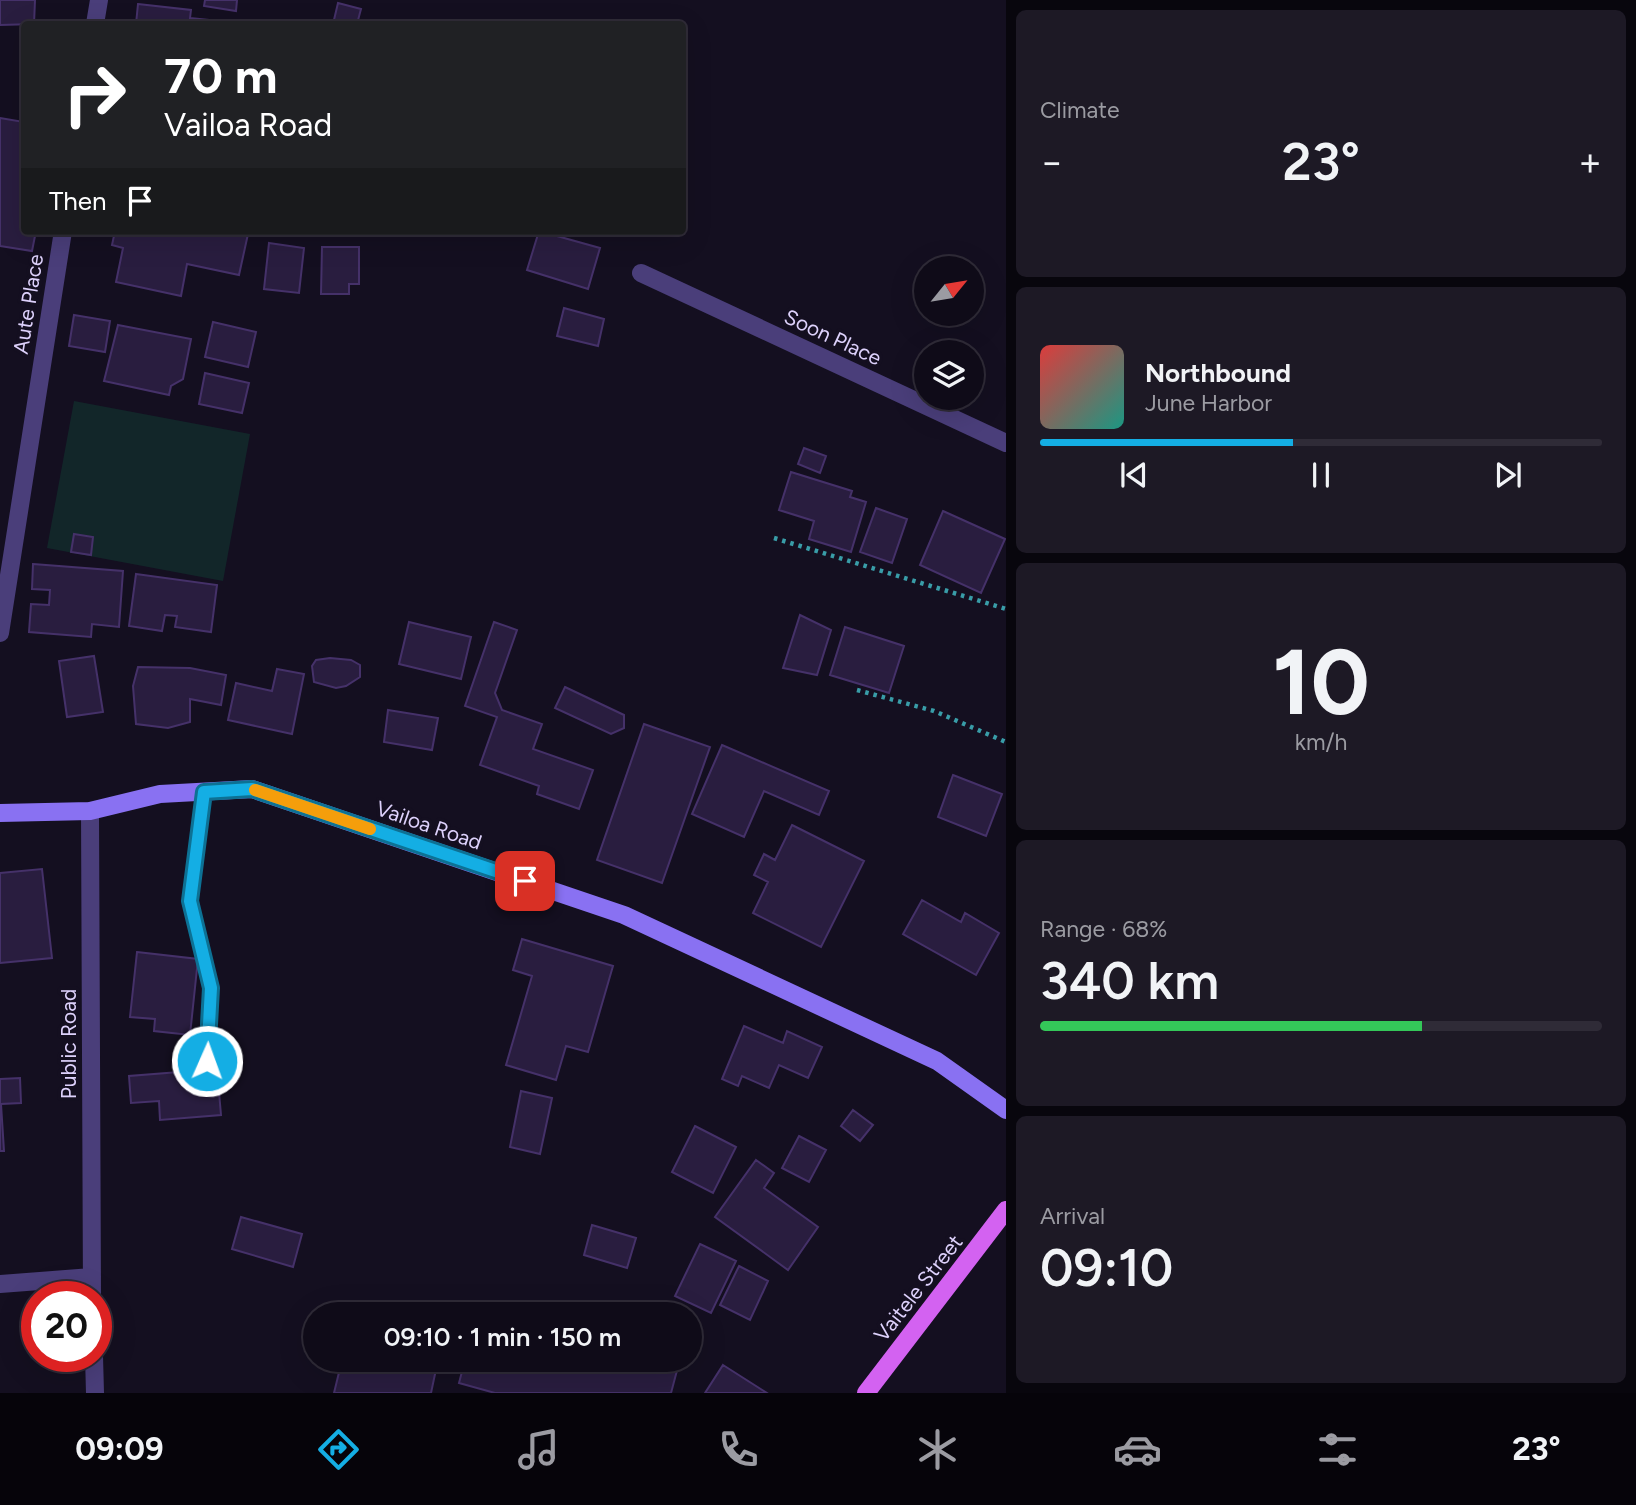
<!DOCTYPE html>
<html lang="en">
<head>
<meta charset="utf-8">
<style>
	:root { --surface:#0f0b18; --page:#1d1925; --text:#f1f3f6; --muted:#9b9ba2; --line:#2f2b37; --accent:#14aee4 }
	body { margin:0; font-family:Figtree,sans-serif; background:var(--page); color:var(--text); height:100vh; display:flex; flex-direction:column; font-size:26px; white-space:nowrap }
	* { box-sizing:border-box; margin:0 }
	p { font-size:23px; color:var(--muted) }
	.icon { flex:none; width:38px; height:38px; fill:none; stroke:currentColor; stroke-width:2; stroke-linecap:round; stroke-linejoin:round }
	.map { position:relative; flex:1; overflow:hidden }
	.panel { display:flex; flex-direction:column; gap:10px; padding:10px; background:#08060d; width:630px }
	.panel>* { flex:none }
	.banner { position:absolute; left:21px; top:21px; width:665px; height:214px; border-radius:7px; box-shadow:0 7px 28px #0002,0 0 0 2px var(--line); background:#202124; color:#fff; overflow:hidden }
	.needle { width:46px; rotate:60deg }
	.fabs { position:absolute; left:914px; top:256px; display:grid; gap:14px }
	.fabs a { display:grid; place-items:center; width:70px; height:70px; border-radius:50%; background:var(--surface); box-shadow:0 7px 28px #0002,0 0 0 2px var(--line); font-size:35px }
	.speed { position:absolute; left:21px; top:1281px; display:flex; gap:14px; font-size:35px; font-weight:700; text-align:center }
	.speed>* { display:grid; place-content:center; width:91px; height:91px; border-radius:50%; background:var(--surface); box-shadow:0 7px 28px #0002,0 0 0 2px var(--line); line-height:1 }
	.speed .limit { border:10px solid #d22; background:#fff; color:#111 }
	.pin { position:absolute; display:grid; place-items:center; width:60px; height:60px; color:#fff; margin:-30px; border-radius:14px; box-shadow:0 4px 10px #0006 }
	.me { position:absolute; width:77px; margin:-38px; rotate:2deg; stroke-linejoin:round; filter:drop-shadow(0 0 5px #0008) }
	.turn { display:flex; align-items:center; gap:24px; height:147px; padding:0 28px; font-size:32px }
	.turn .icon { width:91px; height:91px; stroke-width:2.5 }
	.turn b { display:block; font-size:49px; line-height:60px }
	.then { display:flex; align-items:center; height:66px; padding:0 28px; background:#0003; gap:14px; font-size:26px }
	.big { font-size:52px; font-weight:600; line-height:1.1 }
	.panel .card { flex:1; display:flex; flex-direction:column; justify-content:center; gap:10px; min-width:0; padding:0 24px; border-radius:10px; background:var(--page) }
	.panel .dial { align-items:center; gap:0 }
	.dial b { font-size:91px; line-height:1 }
	.song { display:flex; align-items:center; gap:21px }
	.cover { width:84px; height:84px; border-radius:10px; background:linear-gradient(135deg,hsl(0 70% 55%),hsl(170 70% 35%)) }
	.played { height:7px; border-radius:4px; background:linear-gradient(90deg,var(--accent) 45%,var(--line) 45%) }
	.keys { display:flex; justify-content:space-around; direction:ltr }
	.heat { display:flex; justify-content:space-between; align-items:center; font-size:38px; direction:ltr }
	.charge { height:10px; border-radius:5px; background:linear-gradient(90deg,#34c759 68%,var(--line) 0) }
	.trip { position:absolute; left:303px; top:1302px; width:399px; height:70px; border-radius:35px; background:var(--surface); box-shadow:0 7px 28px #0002,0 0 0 2px var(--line); font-weight:600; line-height:70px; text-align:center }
	.menu { display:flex; height:112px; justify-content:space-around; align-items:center; background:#06040a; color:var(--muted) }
	.menu .icon { width:49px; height:49px }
	.menu .active { color:var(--accent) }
	.menu b { font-size:32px; color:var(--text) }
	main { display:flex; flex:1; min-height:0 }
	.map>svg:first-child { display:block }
	.green { fill:#122629 }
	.building { fill:#291d3f; stroke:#453169; stroke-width:2 }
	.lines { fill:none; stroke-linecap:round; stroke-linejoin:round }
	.path { stroke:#399da8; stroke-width:4.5; stroke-dasharray:3.5 5; stroke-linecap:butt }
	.lane { stroke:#4a3e7a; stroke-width:12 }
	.street { stroke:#4a3e7a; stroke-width:18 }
	.secondary { stroke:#8971f2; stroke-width:18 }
	.primary { stroke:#d362f1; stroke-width:18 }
	.route-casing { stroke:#0d7194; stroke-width:18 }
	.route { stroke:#14aee4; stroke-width:12 }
	.slow { stroke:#f59e0b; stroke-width:12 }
	.labels { text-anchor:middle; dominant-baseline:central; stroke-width:7; stroke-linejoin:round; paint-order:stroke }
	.street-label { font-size:21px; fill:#ddd1fb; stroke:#140f20 }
</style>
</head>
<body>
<main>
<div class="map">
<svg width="1006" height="1393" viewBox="0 0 1006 1393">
	<rect width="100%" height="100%" fill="#140f20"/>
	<path class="green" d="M74 401 250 434 223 581 47 548Z"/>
	<path class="building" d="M0 0H35L34 24 0 25Z
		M205 0H237L236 11 204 6Z
		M338 3 361 9 357 24H333Z
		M138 4 191 10 190 18 248 24H136Z
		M0 118 24 122V231H36L32 251 0 246Z
		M115 231H235L248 234 239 275 187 264 181 296 116 282 123 248 112 245Z
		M539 231 600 248 588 289 527 270Z
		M269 243 304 248 299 293 264 289Z
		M322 247H359V284H349V294H321Z
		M564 308 604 319 598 346 557 336Z
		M74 315 110 321 105 352 69 346Z
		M213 322 256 332 248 367 205 357Z
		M118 325 191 339 183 379 171 386 169 395 104 381Z
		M205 373 249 383 242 413 199 404Z
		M804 448 826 456 820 473 798 464Z
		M791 472 852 491 850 497 866 502 851 552 809 539 814 521 779 510Z
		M876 508 907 519 892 563 860 552Z
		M943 511 1005 539 981 593 920 565Z
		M74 534 93 537 91 555 71 552Z
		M33 564 123 571 119 627 92 624 91 637 29 632 31 604 49 605 50 590 32 589Z
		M136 574 217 585 211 632 175 627 177 616 165 615 162 631 129 626Z
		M800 615 831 630 817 675 783 668Z
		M409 622 471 637 461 679 399 664Z
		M494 622 517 630 495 693 502 710 542 724 533 749 593 770 579 809 537 794 539 786 480 765 497 717 465 706Z
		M845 627 904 646 889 693 830 675Z
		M94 656 103 712 67 717 59 661Z
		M330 658 351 660 360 665V677L346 686 336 688 314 682 312 666 316 660Z
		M138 667 190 668 226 675 221 705 190 699V722L168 728 136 724 133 686Z
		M277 669 304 674 292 734 228 720 236 683 272 691Z
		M565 687 624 715V728L611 734 555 708Z
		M388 710 438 718 432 750 384 742Z
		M644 724 710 747 662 883 597 860Z
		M722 745 829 791 819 815 764 791 744 837 692 814Z
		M953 775 1002 794 986 836 938 817Z
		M792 825 864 861 821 947 753 913 768 882 754 875 764 854 775 860Z
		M42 869 52 958 0 963V873Z
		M922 900 961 922 965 913 999 933 976 975 903 934Z
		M522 939 613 966 588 1052 566 1046 556 1080 506 1065 532 976 513 970Z
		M137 952 198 959 190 1035 154 1031 155 1019 130 1017Z
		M744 1026 783 1043 787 1031 822 1047 808 1078 779 1065 769 1088 742 1076 738 1086 722 1079Z
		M217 1069 221 1115 160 1120 159 1101 131 1103 129 1076Z
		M20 1078 21 1103 1 1104 4 1151H0V1079Z
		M521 1091 552 1098 540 1154 510 1147Z
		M853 1110 873 1125 860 1141 841 1126Z
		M695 1126 736 1147 713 1193 672 1172Z
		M799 1136 826 1150 809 1182 782 1168Z
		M756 1160 774 1173 764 1188 818 1227 788 1270 715 1217Z
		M241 1217 302 1234 293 1267 232 1249Z
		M592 1225 636 1238 627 1268 584 1255Z
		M700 1244 736 1261 711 1313 675 1296Z
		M739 1266 768 1281 750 1320 720 1305Z
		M354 1307 384 1314H352Z
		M479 1307 506 1314H477Z
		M342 1360H438L431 1393H334Z
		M465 1360H669L679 1363 671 1393H495L459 1383Z
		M723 1365 767 1393H705Z"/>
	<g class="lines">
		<path class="path" d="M774 538 1006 609
			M857 690 934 711 1006 742"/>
		<path class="lane" d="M204 792 190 901 211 987 207 1061"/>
		<path class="street" d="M95 24 99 0
			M641 273 1006 443
			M0 633 63 231
			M90 811 92 1297
			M0 1284 92 1277
			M94 1356 95 1393"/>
		<path class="secondary" d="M0 813 90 811 160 794 252 789 624 915 937 1061 1006 1110"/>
		<path class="primary" d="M866 1393 1006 1210"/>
	</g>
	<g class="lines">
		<defs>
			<path id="route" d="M207 1061 211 988 190 901 204 792 252 789 525 881"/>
		</defs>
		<use href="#route" class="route-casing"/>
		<use href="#route" class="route"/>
		<path class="slow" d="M255 790 370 829"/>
	</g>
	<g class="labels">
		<g class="street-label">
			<text transform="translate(28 304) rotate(-81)">Aute Place</text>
			<text transform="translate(833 337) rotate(25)">Soon Place</text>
			<text transform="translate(429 825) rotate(19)">Vailoa Road</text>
			<text transform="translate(68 1044) rotate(-90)">Public Road</text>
			<text transform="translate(918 1288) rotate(-52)">Vaitele Street</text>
		</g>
	</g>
</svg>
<div class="fabs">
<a><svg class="needle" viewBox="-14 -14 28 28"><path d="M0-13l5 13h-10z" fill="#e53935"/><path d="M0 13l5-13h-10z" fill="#9b9ba2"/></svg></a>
<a><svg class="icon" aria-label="layers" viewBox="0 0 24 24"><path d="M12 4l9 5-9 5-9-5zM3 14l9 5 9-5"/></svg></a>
</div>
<div class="speed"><div class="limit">20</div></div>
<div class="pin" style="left:525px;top:881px;background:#d93025"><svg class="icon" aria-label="arrive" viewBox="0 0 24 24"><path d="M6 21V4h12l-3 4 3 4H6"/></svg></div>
<svg class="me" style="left:207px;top:1061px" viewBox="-20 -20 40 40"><circle r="17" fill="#14aee4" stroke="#fff" stroke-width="3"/><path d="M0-11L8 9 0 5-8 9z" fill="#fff"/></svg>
<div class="trip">09:10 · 1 min · 150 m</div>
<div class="banner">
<div class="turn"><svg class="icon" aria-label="right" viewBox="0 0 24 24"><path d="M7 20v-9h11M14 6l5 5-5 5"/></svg><div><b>70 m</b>Vailoa Road</div></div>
<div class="then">Then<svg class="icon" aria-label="arrive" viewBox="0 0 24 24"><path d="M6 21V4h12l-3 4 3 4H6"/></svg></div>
</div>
</div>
<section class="panel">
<div class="card"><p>Climate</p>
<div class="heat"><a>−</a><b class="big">23°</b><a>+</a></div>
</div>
<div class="card">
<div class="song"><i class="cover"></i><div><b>Northbound</b><p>June Harbor</p></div></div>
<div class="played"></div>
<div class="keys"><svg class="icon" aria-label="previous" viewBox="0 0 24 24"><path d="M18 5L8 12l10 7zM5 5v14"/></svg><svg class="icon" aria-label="pause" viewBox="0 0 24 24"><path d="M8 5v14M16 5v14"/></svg><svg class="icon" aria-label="next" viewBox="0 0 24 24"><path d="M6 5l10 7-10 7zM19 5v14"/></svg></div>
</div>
<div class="card dial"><b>10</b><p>km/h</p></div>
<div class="card"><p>Range · 68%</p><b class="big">340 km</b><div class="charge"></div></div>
<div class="card"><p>Arrival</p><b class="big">09:10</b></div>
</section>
</main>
<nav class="menu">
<b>09:09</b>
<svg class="icon active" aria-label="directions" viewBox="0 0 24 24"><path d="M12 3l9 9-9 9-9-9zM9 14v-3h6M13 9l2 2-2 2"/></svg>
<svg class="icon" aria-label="music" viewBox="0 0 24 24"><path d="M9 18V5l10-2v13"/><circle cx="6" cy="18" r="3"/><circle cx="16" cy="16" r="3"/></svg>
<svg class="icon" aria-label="phone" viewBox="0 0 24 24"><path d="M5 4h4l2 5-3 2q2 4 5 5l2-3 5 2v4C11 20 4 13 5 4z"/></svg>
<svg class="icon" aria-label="climate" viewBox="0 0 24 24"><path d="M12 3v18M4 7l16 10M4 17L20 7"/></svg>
<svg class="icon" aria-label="car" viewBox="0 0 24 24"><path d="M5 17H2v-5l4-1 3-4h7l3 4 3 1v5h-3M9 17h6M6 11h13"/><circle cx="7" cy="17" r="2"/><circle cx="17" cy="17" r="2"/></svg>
<svg class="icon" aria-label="filters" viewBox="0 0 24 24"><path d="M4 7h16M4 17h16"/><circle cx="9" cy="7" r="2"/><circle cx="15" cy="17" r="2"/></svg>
<b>23°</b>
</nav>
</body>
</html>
